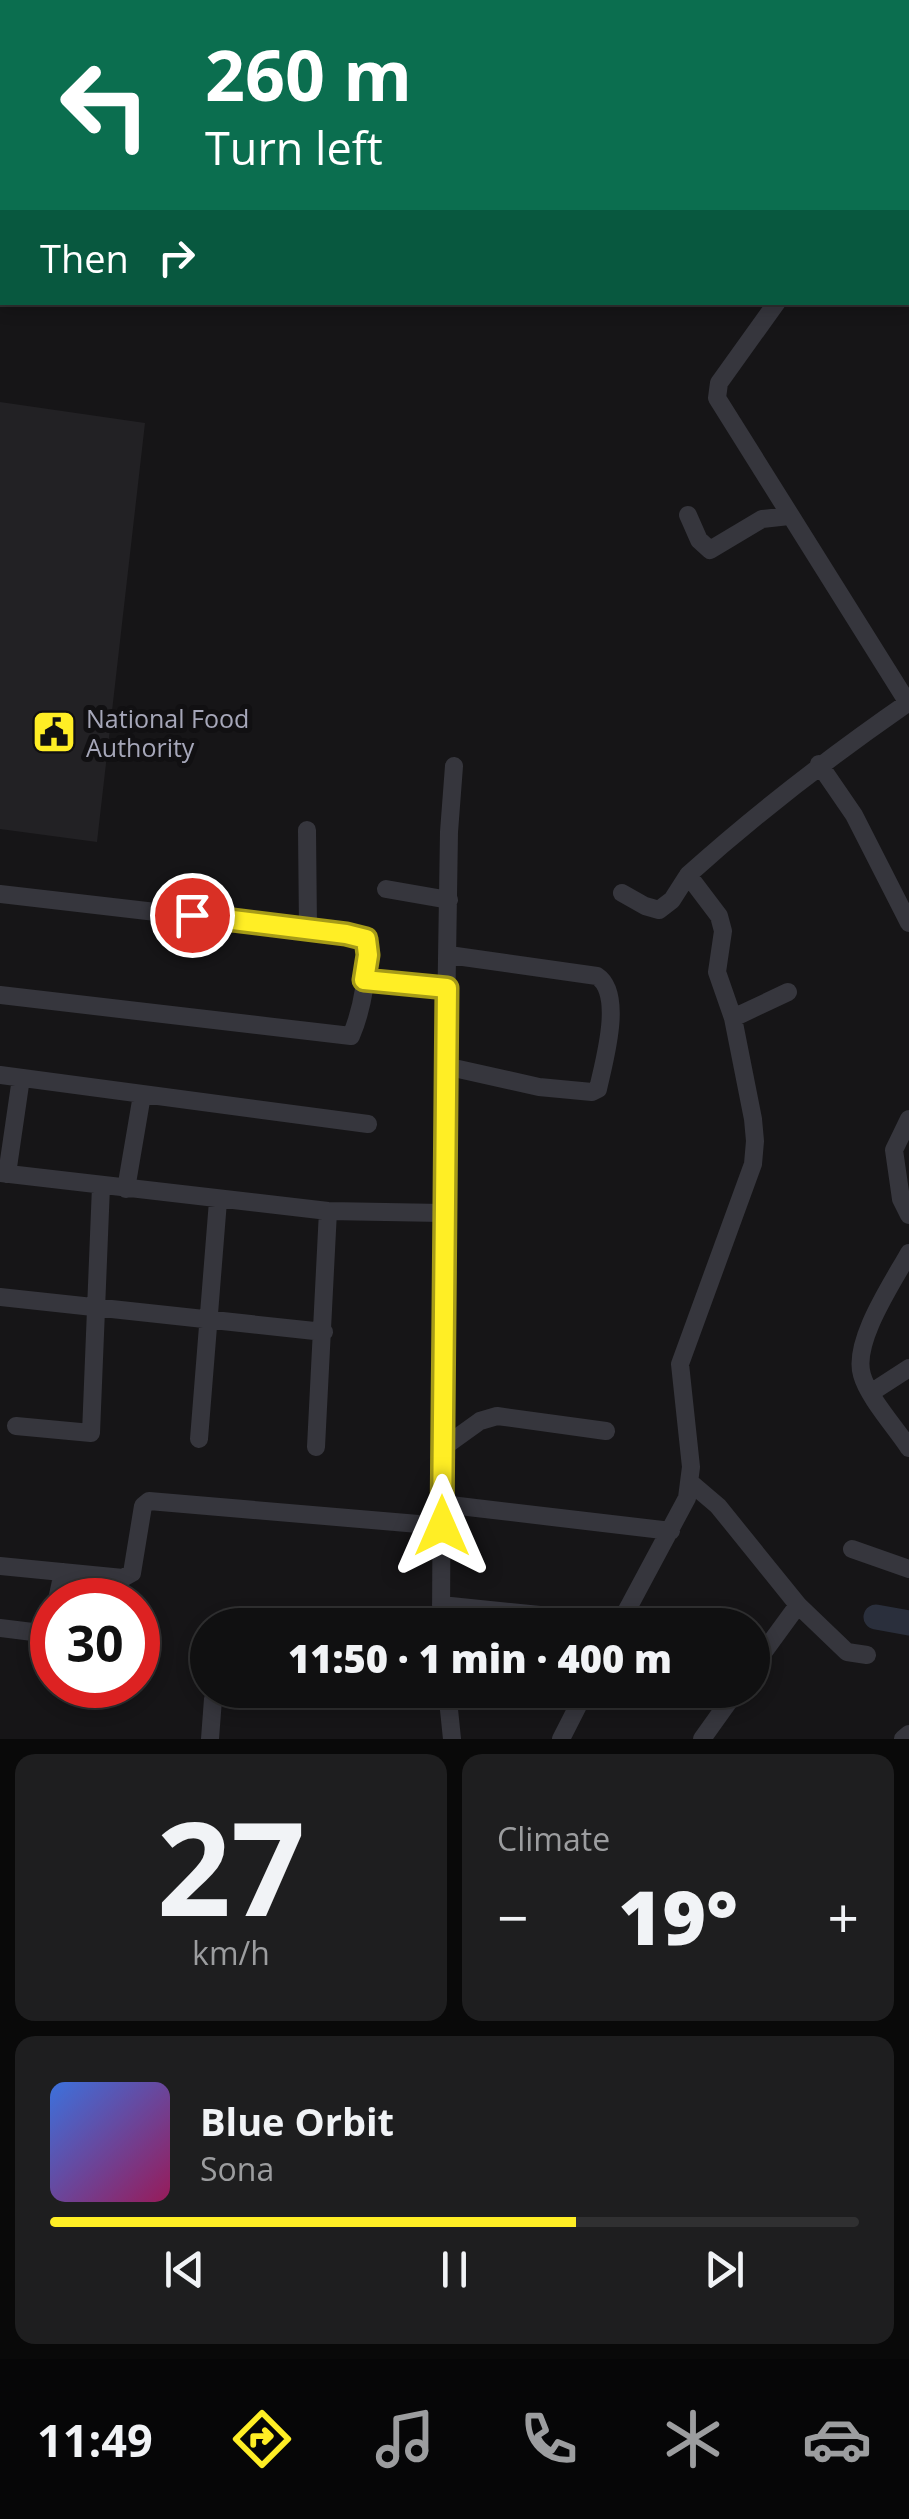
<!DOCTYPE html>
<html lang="en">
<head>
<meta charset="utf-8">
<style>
	:root { --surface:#101011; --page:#1e1e1f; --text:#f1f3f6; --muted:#9c9d9f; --line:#303031; --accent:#ffee25 }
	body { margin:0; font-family:"Open Sans",sans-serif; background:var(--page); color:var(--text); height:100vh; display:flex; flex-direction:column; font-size:38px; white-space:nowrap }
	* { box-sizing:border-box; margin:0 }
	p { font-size:32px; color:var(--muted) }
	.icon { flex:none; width:55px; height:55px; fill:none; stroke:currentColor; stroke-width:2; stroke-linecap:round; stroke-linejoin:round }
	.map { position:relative; height:1739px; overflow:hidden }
	.side { display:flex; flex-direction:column; gap:15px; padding:15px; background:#090909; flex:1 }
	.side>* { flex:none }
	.top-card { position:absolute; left:0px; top:0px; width:910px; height:305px; box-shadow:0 5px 15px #0003,0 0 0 2px var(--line); background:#0b6e4f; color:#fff; overflow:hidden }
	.speed { position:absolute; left:30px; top:1578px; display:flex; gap:20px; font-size:50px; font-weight:700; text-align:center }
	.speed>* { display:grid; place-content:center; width:130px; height:130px; border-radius:50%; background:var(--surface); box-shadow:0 5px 15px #0003,0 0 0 2px var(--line); line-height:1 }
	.speed .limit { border:15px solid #d22; background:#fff; color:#111 }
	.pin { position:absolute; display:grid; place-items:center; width:85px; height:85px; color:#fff; margin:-42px; border:5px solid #fff; border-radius:50%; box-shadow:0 2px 10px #0007 }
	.me { position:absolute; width:110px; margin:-55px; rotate:0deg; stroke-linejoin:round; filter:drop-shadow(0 0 8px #0008) }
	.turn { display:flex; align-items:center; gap:35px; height:210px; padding:0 40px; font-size:45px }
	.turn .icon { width:130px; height:130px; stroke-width:2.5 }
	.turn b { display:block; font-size:70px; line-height:85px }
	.then { display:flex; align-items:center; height:95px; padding:0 40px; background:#0003; gap:20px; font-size:38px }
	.big { font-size:75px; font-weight:800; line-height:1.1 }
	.side .widget { flex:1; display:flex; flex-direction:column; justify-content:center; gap:15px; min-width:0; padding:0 35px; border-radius:20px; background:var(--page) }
	.side .dial { align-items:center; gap:0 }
	.dial b { font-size:130px; line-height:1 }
	.song { display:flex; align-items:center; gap:30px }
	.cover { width:120px; height:120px; border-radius:15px; background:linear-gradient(135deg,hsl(220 70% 55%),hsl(330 70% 35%)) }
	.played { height:10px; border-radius:5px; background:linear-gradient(90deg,var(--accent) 65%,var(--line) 65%) }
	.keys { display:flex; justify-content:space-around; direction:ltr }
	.heat { display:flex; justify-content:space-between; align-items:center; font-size:55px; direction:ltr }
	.side .tiles { flex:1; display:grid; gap:15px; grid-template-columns:1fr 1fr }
	.widget:last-child { grid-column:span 2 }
	.trip { position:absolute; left:190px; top:1608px; width:580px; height:100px; border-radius:50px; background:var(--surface); box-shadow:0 5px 15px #0003,0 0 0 2px var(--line); font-weight:800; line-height:100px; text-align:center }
	.tab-bar { display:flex; height:160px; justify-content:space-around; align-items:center; background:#060607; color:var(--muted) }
	.tab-bar .icon { width:70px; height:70px }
	.tab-bar .current { color:var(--accent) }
	.tab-bar b { font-size:45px; color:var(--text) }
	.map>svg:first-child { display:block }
	.built { fill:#222124 }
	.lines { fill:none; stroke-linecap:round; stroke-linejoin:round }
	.river { stroke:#2a2f3c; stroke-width:25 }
	.minor { stroke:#36363d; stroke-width:18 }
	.route-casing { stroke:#a69b18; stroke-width:25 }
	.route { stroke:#ffee25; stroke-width:18 }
	.labels { text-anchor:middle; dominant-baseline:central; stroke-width:10; stroke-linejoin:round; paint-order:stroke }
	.poi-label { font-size:25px; fill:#a6a7b9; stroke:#111012; text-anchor:start }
</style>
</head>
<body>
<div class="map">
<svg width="909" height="1739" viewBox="0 0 909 1739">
	<rect width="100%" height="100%" fill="#161517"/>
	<path class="built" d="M0 0H280V2H2L0 103Z
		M0 402 145 423 97 842 0 829Z"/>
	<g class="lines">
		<path class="river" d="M876 1617 909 1623"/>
		<path class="minor" d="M540 0 542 2
			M572 2 574 0
			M736 2 739 0
			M0 109H2
			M777 302 719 383 717 398 908 703
			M688 515 699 540 710 550 762 519 789 516
			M819 764 854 815 909 923
			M307 830 308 928
			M386 889 449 900
			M622 893 645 906 659 910 672 900 688 875
			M0 894 346 934 366 939C369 970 363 1008 351 1036L0 995
			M364 980 447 988
			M733 1018 788 992
			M445 1066 539 1087 592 1092 598 1089C604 1061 624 994 597 976L449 955
			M0 1075 368 1124
			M909 1119 894 1150 901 1199 909 1215
			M0 1173 328 1211 443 1213
			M7 1174 21 1078
			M126 1189 142 1095
			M909 1253C893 1282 852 1342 862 1375 868 1397 896 1428 909 1448
			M0 1297 324 1332
			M872 1392 909 1368
			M16 1426 91 1433 101 1186
			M199 1439 218 1201
			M316 1447 328 1211
			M441 1449 480 1421 497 1416 606 1431
			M691 1483 718 1506 798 1605 847 1652 867 1655
			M442 1504 671 1531
			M852 1549 909 1569
			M0 1566 123 1578 132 1573 143 1506 149 1501 442 1526
			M57 1600 63 1572
			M441 1605 620 1623
			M251 1616 321 1625
			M441 1625 443 1213 449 832 454 766
			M619 1625 687 1498 691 1467 680 1364 753 1164 755 1141 753 1119 733 1018 717 972 723 931 719 916 688 875C758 812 831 756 909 702
			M0 1628 49 1634 52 1618
			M752 1668 798 1605
			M447 1690 452 1739
			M210 1739 213 1699
			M561 1739 586 1690
			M702 1739 737 1690
			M903 1739 909 1734"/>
	</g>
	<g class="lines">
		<defs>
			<path id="route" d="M192 915 346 934 366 939 368 955 364 980 447 988 442 1526"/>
		</defs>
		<use href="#route" class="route-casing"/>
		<use href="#route" class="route"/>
	</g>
	<defs>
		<symbol id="civic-square" viewBox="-11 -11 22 22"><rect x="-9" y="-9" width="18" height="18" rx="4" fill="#ffee25" stroke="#111012"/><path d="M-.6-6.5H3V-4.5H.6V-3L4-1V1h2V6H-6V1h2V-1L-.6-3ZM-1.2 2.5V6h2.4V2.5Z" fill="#111"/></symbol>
	</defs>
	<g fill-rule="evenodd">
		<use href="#civic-square" x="29" y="707" width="50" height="50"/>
	</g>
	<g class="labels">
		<g class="poi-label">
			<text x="86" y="718">National Food<tspan x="86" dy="29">Authority</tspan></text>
		</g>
	</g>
</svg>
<div class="speed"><div class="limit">30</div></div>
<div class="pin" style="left:192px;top:915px;background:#d93025"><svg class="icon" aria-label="arrive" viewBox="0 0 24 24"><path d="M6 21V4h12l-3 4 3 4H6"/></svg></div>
<svg class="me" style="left:442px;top:1526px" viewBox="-20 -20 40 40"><path d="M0-17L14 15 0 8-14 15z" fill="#ffee25" stroke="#fff" stroke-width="4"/></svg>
<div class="trip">11:50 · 1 min · 400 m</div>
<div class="top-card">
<div class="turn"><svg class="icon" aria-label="left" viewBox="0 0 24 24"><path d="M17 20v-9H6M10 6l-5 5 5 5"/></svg><div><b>260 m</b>Turn left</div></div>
<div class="then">Then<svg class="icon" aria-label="right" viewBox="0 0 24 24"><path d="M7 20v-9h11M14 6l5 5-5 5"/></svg></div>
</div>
</div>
<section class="side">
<div class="tiles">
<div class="widget dial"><b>27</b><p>km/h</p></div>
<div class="widget"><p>Climate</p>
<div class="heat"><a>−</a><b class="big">19°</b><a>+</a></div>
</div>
<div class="widget">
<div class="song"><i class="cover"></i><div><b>Blue Orbit</b><p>Sona</p></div></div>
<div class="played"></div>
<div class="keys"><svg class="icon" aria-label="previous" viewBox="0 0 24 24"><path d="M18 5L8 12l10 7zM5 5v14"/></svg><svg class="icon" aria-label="pause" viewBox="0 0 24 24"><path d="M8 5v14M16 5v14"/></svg><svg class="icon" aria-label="next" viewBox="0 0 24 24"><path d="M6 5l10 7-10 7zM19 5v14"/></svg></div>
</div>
</div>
</section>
<nav class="tab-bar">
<b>11:49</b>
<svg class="icon current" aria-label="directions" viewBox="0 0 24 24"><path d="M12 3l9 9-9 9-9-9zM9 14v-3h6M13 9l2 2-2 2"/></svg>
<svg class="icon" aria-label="music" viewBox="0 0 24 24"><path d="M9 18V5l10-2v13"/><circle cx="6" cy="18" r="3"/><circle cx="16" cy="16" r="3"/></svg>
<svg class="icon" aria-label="phone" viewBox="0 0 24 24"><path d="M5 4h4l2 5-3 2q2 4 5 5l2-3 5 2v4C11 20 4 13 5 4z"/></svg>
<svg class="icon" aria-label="climate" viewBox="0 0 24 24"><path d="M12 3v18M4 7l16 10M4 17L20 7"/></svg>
<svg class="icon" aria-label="car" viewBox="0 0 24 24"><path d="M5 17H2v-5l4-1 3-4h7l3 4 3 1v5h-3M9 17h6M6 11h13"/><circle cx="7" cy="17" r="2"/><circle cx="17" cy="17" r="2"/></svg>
</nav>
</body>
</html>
